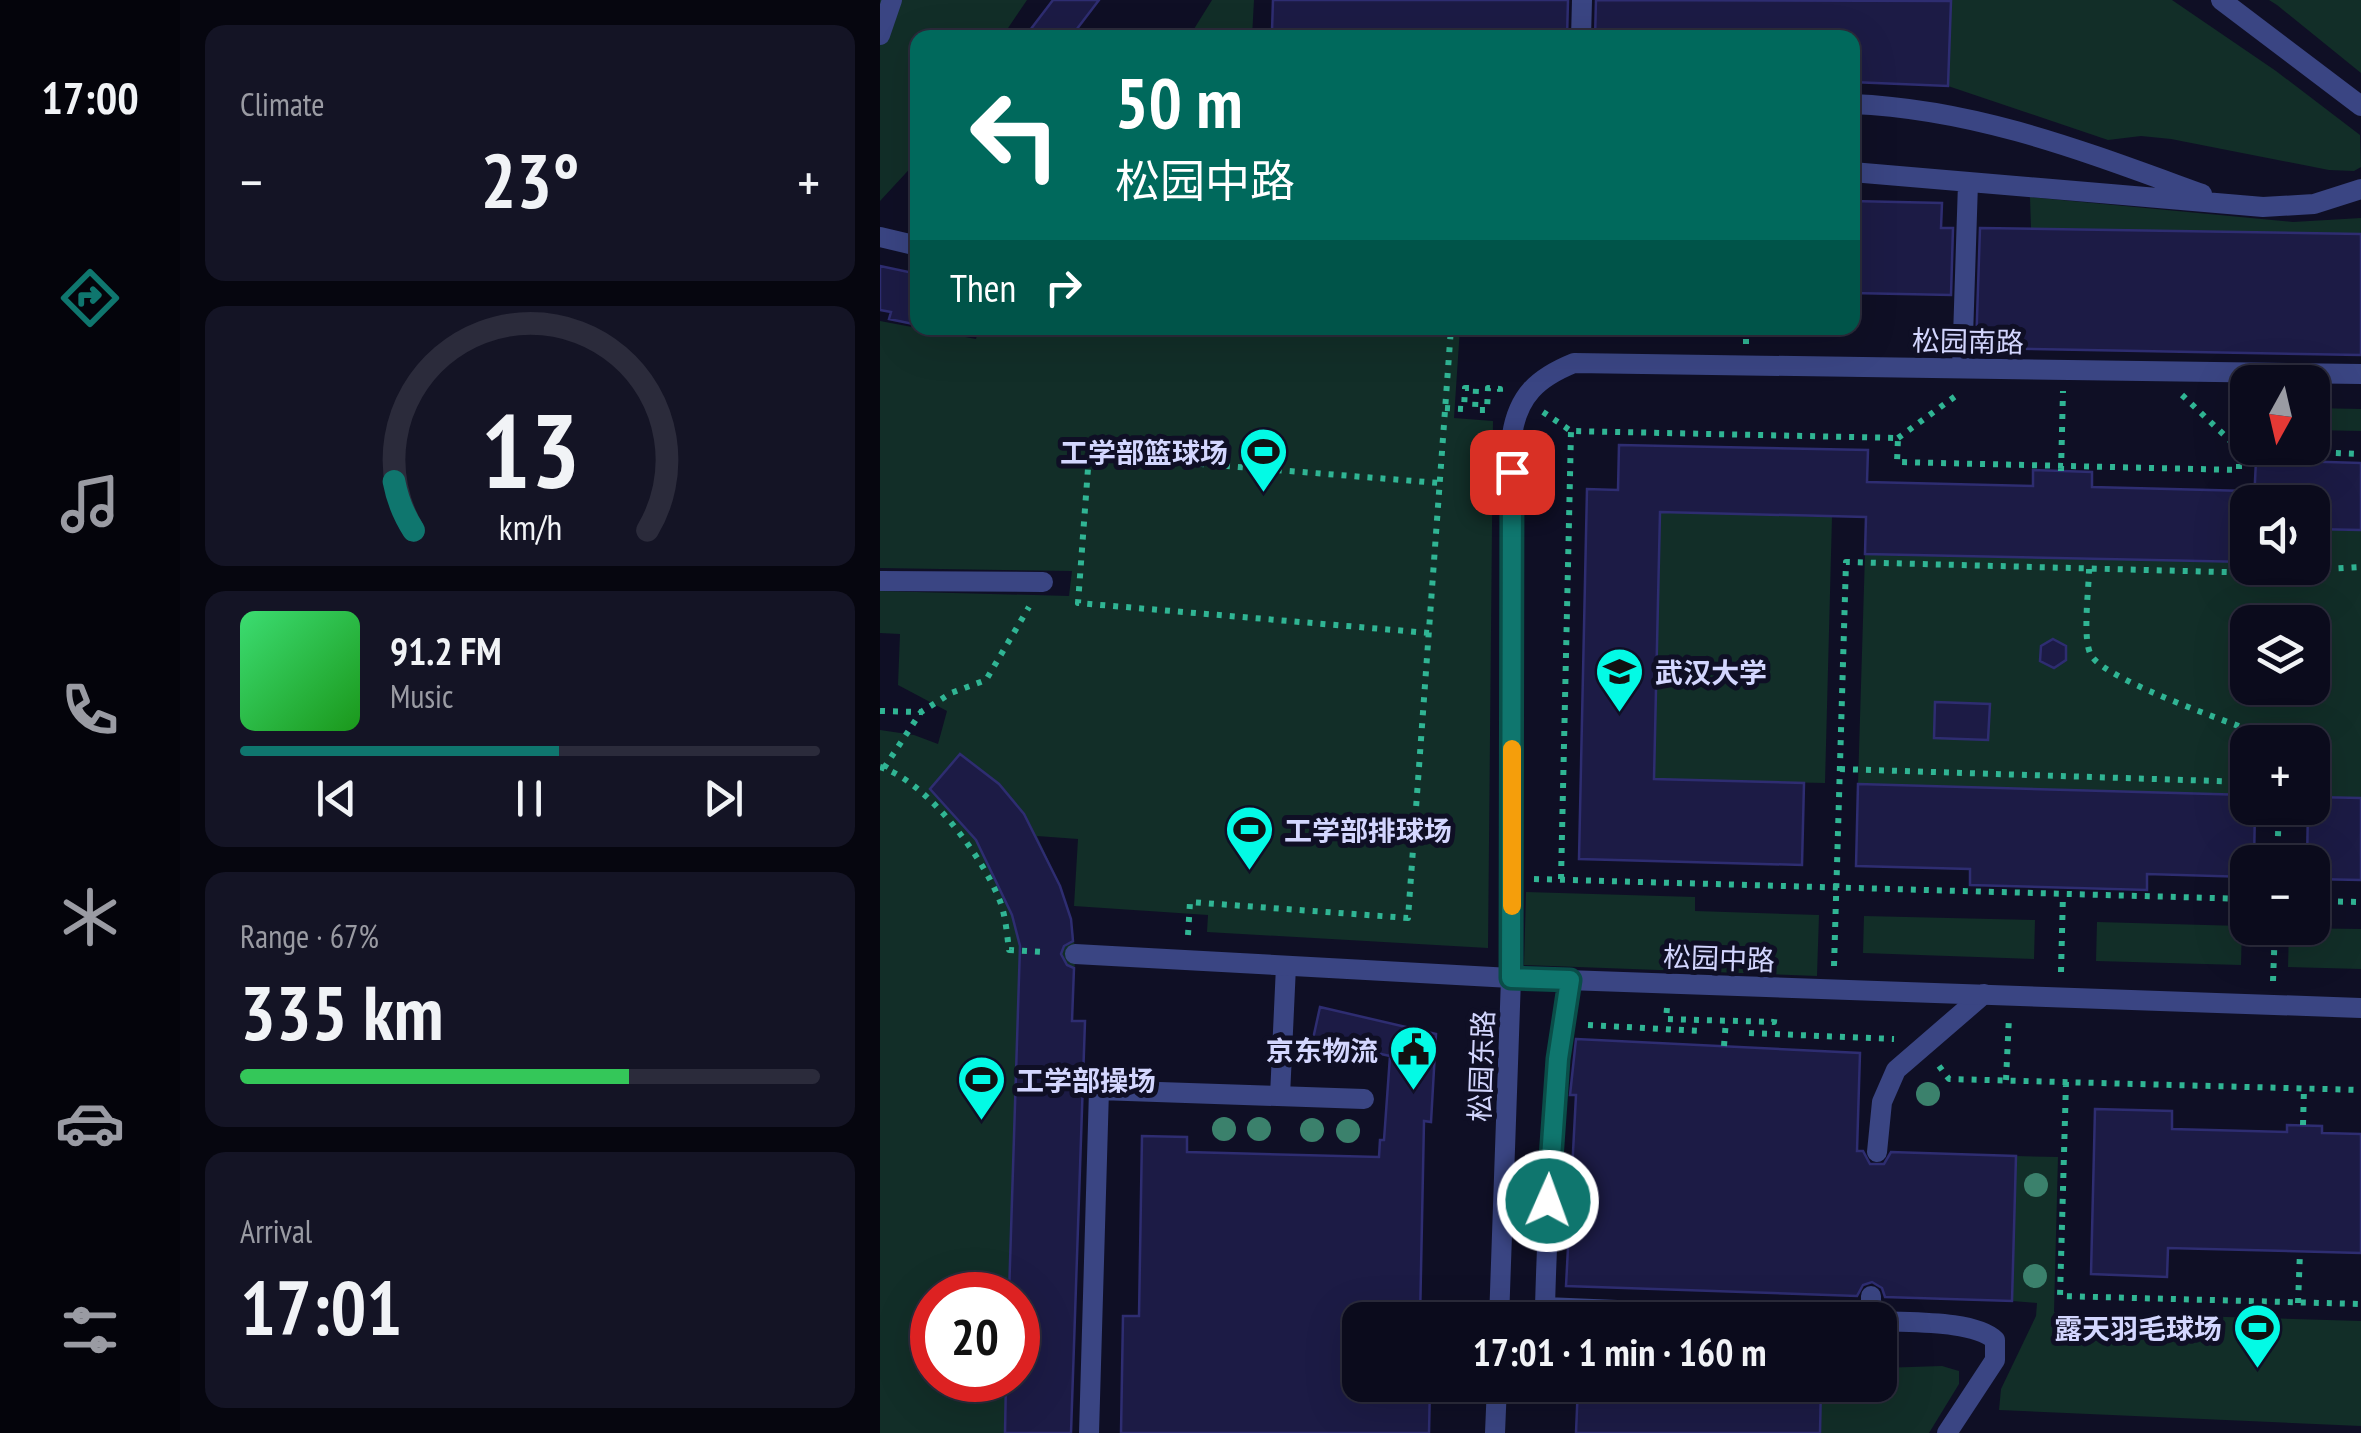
<!DOCTYPE html>
<html lang="en">
<head>
<meta charset="utf-8">
<style>
	:root { --surface:#0b0b1c; --page:#141425; --text:#f1f3f6; --muted:#9a9ba3; --line:#2b2b3b; --accent:#0f766e }
	body { margin:0; font-family:"PT Sans Narrow","Noto Sans SC",sans-serif; background:var(--page); color:var(--text); height:100vh; display:flex; flex-direction:column; font-size:38px; white-space:nowrap }
	* { box-sizing:border-box; margin:0 }
	p { font-size:32px; color:var(--muted) }
	.icon { flex:none; width:55px; height:55px; fill:none; stroke:currentColor; stroke-width:2; stroke-linecap:round; stroke-linejoin:round }
	.map { position:relative; flex:1; overflow:hidden }
	.panel { display:flex; flex-direction:column; gap:25px; padding:25px; background:#06060f; width:700px }
	.panel>* { flex:none }
	.banner { position:absolute; left:30px; top:30px; width:950px; height:305px; border-radius:20px; box-shadow:0 10px 40px #0002,0 0 0 2px var(--line); background:#00695c; color:#fff; overflow:hidden }
	.needle { width:65px; rotate:188deg }
	.fabs { position:absolute; left:1350px; top:365px; display:grid; gap:20px }
	.fabs a { display:grid; place-items:center; width:100px; height:100px; border-radius:20px; background:var(--surface); box-shadow:0 10px 40px #0002,0 0 0 2px var(--line); font-size:50px }
	.speed { position:absolute; left:30px; top:1272px; display:flex; gap:20px; font-size:50px; font-weight:700; text-align:center }
	.speed>* { display:grid; place-content:center; width:130px; height:130px; border-radius:50%; background:var(--surface); box-shadow:0 10px 40px #0002,0 0 0 2px var(--line); line-height:1 }
	.speed .limit { border:15px solid #d22; background:#fff; color:#111 }
	.pin { position:absolute; display:grid; place-items:center; width:85px; height:85px; color:#fff; margin:-42px; border-radius:20px; box-shadow:0 5px 15px #0006 }
	.me { position:absolute; width:110px; margin:-55px; rotate:2deg; stroke-linejoin:round; filter:drop-shadow(0 0 8px #0008) }
	.turn { display:flex; align-items:center; gap:35px; height:210px; padding:0 40px; font-size:45px }
	.turn .icon { width:130px; height:130px; stroke-width:2.5 }
	.turn b { display:block; font-size:70px; line-height:85px }
	.then { display:flex; align-items:center; height:95px; padding:0 40px; background:#0003; gap:20px; font-size:38px }
	.big { font-size:75px; font-weight:700; line-height:1.1 }
	.panel .widget { flex:1; display:flex; flex-direction:column; justify-content:center; gap:15px; min-width:0; padding:0 35px; border-radius:20px; background:var(--page) }
	.panel .dial { align-items:center; gap:0 }
	.dial svg { height:260px; overflow:visible; fill:none; stroke:var(--line); stroke-width:7; stroke-linecap:round; text-anchor:middle }
	.dial text { fill:var(--text); stroke:none }
	.song { display:flex; align-items:center; gap:30px }
	.cover { width:120px; height:120px; border-radius:15px; background:linear-gradient(135deg,hsl(140 70% 55%),hsl(120 70% 35%)) }
	.played { height:10px; border-radius:5px; background:linear-gradient(90deg,var(--accent) 55%,var(--line) 55%) }
	.keys { display:flex; justify-content:space-around; direction:ltr }
	.heat { display:flex; justify-content:space-between; align-items:center; font-size:55px; direction:ltr }
	.charge { height:15px; border-radius:8px; background:linear-gradient(90deg,#34c759 67%,var(--line) 0) }
	.trip { position:absolute; left:462px; top:1302px; width:555px; height:100px; border-radius:20px; background:var(--surface); box-shadow:0 10px 40px #0002,0 0 0 2px var(--line); font-weight:700; line-height:100px; text-align:center }
	main { display:flex; flex:1; min-height:0 }
	.dock { display:flex; flex-direction:column; width:180px; justify-content:space-around; align-items:center; background:#04040b; color:var(--muted) }
	.dock .icon { width:70px; height:70px }
	.dock .current { color:var(--accent) }
	.dock b { font-size:45px; color:var(--text) }
	.map>svg:first-child { display:block }
	.green { fill:#122e28; fill-rule:evenodd }
	.building { fill:#1c1b45; stroke:#2e2d71; stroke-width:2.5 }
	.lines { fill:none; stroke-linecap:round; stroke-linejoin:round }
	.path { stroke:#30b594; stroke-width:6; stroke-dasharray:5 8; stroke-linecap:butt }
	.service { stroke:#3a4583; stroke-width:20 }
	.minor { stroke:#3a4583; stroke-width:20 }
	.tree { fill:#3b816c }
	.route-casing { stroke:#0a4d48; stroke-width:25 }
	.route { stroke:#0f766e; stroke-width:18 }
	.slow { stroke:#f59e0b; stroke-width:18 }
	.labels { text-anchor:middle; dominant-baseline:central; stroke-width:10; stroke-linejoin:round; paint-order:stroke }
	.street-label { font-size:28px; fill:#d3d6fe; stroke:#0f0f25 }
	.poi-label { font-size:28px; font-weight:bold; fill:#d3d6fe; stroke:#0f0f25; text-anchor:end }
</style>
</head>
<body>
<main>
<nav class="dock">
<b>17:00</b>
<svg class="icon current" aria-label="directions" viewBox="0 0 24 24"><path d="M12 3l9 9-9 9-9-9zM9 14v-3h6M13 9l2 2-2 2"/></svg>
<svg class="icon" aria-label="music" viewBox="0 0 24 24"><path d="M9 18V5l10-2v13"/><circle cx="6" cy="18" r="3"/><circle cx="16" cy="16" r="3"/></svg>
<svg class="icon" aria-label="phone" viewBox="0 0 24 24"><path d="M5 4h4l2 5-3 2q2 4 5 5l2-3 5 2v4C11 20 4 13 5 4z"/></svg>
<svg class="icon" aria-label="climate" viewBox="0 0 24 24"><path d="M12 3v18M4 7l16 10M4 17L20 7"/></svg>
<svg class="icon" aria-label="car" viewBox="0 0 24 24"><path d="M5 17H2v-5l4-1 3-4h7l3 4 3 1v5h-3M9 17h6M6 11h13"/><circle cx="7" cy="17" r="2"/><circle cx="17" cy="17" r="2"/></svg>
<svg class="icon" aria-label="filters" viewBox="0 0 24 24"><path d="M4 7h16M4 17h16"/><circle cx="9" cy="7" r="2"/><circle cx="15" cy="17" r="2"/></svg>
</nav>
<section class="panel">
<div class="widget"><p>Climate</p>
<div class="heat"><a>−</a><b class="big">23°</b><a>+</a></div>
</div>
<div class="widget dial"><svg viewBox="0 0 100 80">
<path d="M14 69A42 42 0 1 1 86 69"/>
<path d="M14 69A42 42 0 0 1 8 54" stroke="#0f766e"/>
<text x="50" y="56" font-size="32" font-weight="700">13</text>
<text x="50" y="72" font-size="11">km/h</text>
</svg></div>
<div class="widget">
<div class="song"><i class="cover"></i><div><b>91.2 FM</b><p>Music</p></div></div>
<div class="played"></div>
<div class="keys"><svg class="icon" aria-label="previous" viewBox="0 0 24 24"><path d="M18 5L8 12l10 7zM5 5v14"/></svg><svg class="icon" aria-label="pause" viewBox="0 0 24 24"><path d="M8 5v14M16 5v14"/></svg><svg class="icon" aria-label="next" viewBox="0 0 24 24"><path d="M6 5l10 7-10 7zM19 5v14"/></svg></div>
</div>
<div class="widget"><p>Range · 67%</p><b class="big">335 km</b><div class="charge"></div></div>
<div class="widget"><p>Arrival</p><b class="big">17:01</b></div>
</section>
<div class="map">
<svg width="1481" height="1433" viewBox="0 0 1481 1433">
	<rect width="100%" height="100%" fill="#0f0f25"/>
	<path class="green" d="M0 0H147L122 37 38 38 37 161 0 201Z
		M332 0H374L372 37H309Z
		M1052 0H1292L1396 71 1480 135 1481 167 1474 171 1449 170 1291 139 1261 136 1228 140 1068 86 1071 1Z
		M1389 0H1481V73L1397 5Z
		M1150 197 1413 222 1481 218V234L1151 228Z
		M0 321 96 339 99 328H580L574 418 613 421 608 948 327 932 328 915 194 906 198 839 157 836C169 863 183 889 190 917 199 950 193 986 192 1020L205 1021 191 1433H0V730L34 735 58 744 67 711 18 685 20 634 0 633V591L189 596 192 571 0 568ZM52 1295H138V1380H52Z
		M1433 408 1481 409V431L1433 430Z
		M780 512 952 517 945 783 774 779Z
		M1433 529 1481 531V798L1433 796 1432 742H1368L1367 795 978 784 985 554 1367 562 1368 568H1432ZM1368 622H1432V688H1368Z
		M646 892 815 897V911L939 915 937 976 644 965Z
		M984 916 1155 920 1154 959 983 953Z
		M1217 922 1362 926 1361 965 1216 961Z
		M1409 928 1481 929V969L1408 967Z
		M1136 1156 1178 1157 1174 1312 1481 1321V1426L1119 1410 1121 1389 1156 1316 1157 1303 1132 1301Z
		M1062 1366 1079 1371V1384L1049 1433H940L941 1385H1000V1368Z"/>
	<path class="building" d="M173 0H219L190 38H144Z
		M393 0H688L687 38 392 31Z
		M716 0 1071 1 1068 86 972 82V38H715Z
		M972 201 1062 203 1061 228H1073L1071 295 972 293Z
		M1100 228 1481 234V355L1096 348Z
		M0 266 38 274V325L9 319 11 312 0 310Z
		M739 445 988 450 987 482 1153 486V470L1212 472V487L1368 491V562L985 554 986 517 780 512 774 779 924 783 922 865 699 859 707 489 738 490Z
		M1376 460 1481 463V530L1432 529V502H1374Z
		M1173 639 1186 646V660L1174 668 1160 661 1161 646Z
		M1055 702 1110 704 1108 740 1054 738Z
		M80 754 119 784 144 814 180 886 191 919 193 941 184 946 181 954 187 965 194 968 192 1021H205L191 1433H125L126 1380H138V1295H129L140 946 132 915 96 840 50 789Z
		M978 784 1368 795V808H1375L1374 862H1368V877L1267 874V890L1090 885V869L976 866Z
		M1432 797 1481 798V880L1432 879V862H1427L1428 808H1432Z
		M440 1007 556 1034 551 1122 544 1121 540 1320H480V1385H550L549 1433H241L243 1316H259L262 1136 307 1137V1152L499 1157 500 1140H504L510 1056 433 1039Z
		M696 1039 980 1053 977 1151H983L990 1164H1004L1011 1152 1136 1156 1132 1301 1005 1297 1002 1288 992 1282 983 1285 977 1296 686 1286 696 1095H690Z
		M1215 1109 1292 1111V1129L1407 1132V1125L1442 1126V1133L1481 1134V1253L1288 1248 1287 1277 1211 1274Z
		M698 1385H941L940 1433H696Z"/>
	<g class="lines">
		<path class="path" d="M866 344V328
			M1302 395 1359 449
			M565 408 584 409 585 388H596L595 410H607L608 388 620 389V392
			M663 412 691 431 1018 438 1017 462 1359 470V449L1481 454
			M1018 438 1077 395
			M1181 471 1183 391
			M1209 569C1209 589 1202 639 1211 655 1226 682 1367 728 1402 742
			M549 633 198 603 209 455 559 483
			M0 711 41 712 71 693 106 680 149 607
			M0 767C47 781 105 859 121 904 126 919 127 935 129 950L165 952
			M4 768 41 712
			M960 769 1368 782
			M1397 862 1399 808
			M654 879 1368 899
			M681 879 691 431
			M1432 901 1481 902
			M308 935 310 902 528 918 571 328
			M954 966 966 562 1380 573 1481 567
			M1181 972 1183 894
			M1393 981 1395 928
			M787 1008 786 1019 894 1022 895 1013
			M708 1025 821 1031
			M869 1033 1014 1039
			M844 1046 846 1020
			M1059 1066 1069 1079 1481 1090
			M1126 1080 1129 1017
			M1186 1082 1180 1296 1481 1304
			M1423 1125 1424 1088
			M1418 1303 1420 1252"/>
		<path class="service" d="M0 35 12 0
			M701 38 702 0
			M972 104C1097 109 1206 152 1322 194
			M972 172 1383 207 1434 204 1481 189
			M0 237 38 246
			M1082 368 1088 183
			M0 581 163 582
			M689 980C674 1089 668 1197 665 1307L978 1320
			M400 1096 406 966
			M997 1152 1002 1102 1016 1070 1104 994
			M991 1320V1296
			M1000 1321C1029 1323 1094 1320 1115 1340V1360L1067 1433
			M209 1433 219 1090 484 1099"/>
		<path class="minor" d="M1341 0 1481 106
			M195 954 631 978 1481 1008
			M619 1320 631 978 632 435C638 396 657 378 694 363L1481 374
			M615 1433 617 1385"/>
	</g>
	<g class="tree">
		<circle cx="1048" cy="1094" r="12"/>
		<circle cx="344" cy="1129" r="12"/>
		<circle cx="379" cy="1129" r="12"/>
		<circle cx="432" cy="1130" r="12"/>
		<circle cx="468" cy="1131" r="12"/>
		<circle cx="1156" cy="1185" r="12"/>
		<circle cx="1155" cy="1276" r="12"/>
	</g>
	<g class="lines">
		<defs>
			<path id="route" d="M632 472 631 978 690 980 678 1059 668 1201"/>
		</defs>
		<use href="#route" class="route-casing"/>
		<use href="#route" class="route"/>
		<path class="slow" d="M632 906V749"/>
	</g>
	<defs>
		<symbol id="stadium-pin" viewBox="-11 -11 22 30"><path d="M0 17L-7.5 6A9.5 9.5 0 1 1 7.5 6Z" fill="#03fae5" stroke="#0f0f25"/><path d="M0-5a6.5 5 0 1 0 0 10a6.5 5 0 1 0 0-10ZM-3.5-1.8h7v3.6h-7Z" fill="#111"/></symbol>
		<symbol id="university-pin" viewBox="-11 -11 22 30"><path d="M0 17L-7.5 6A9.5 9.5 0 1 1 7.5 6Z" fill="#03fae5" stroke="#0f0f25"/><path d="M0-5L7-2L0 1L-7-2ZM-4 1L0 2.5L4 1V4Q0 6-4 4Z" fill="#111"/></symbol>
		<symbol id="civic-pin" viewBox="-11 -11 22 30"><path d="M0 17L-7.5 6A9.5 9.5 0 1 1 7.5 6Z" fill="#03fae5" stroke="#0f0f25"/><path d="M-.6-6.5H3V-4.5H.6V-3L4-1V1h2V6H-6V1h2V-1L-.6-3ZM-1.2 2.5V6h2.4V2.5Z" fill="#111"/></symbol>
	</defs>
	<g fill-rule="evenodd">
		<use href="#stadium-pin" x="356" y="424" width="55" height="75"/>
		<use href="#university-pin" x="712" y="644" width="55" height="75"/>
		<use href="#stadium-pin" x="342" y="802" width="55" height="75"/>
		<use href="#civic-pin" x="506" y="1022" width="55" height="75"/>
		<use href="#stadium-pin" x="74" y="1052" width="55" height="75"/>
		<use href="#stadium-pin" x="1350" y="1300" width="55" height="75"/>
	</g>
	<g class="labels">
		<g class="street-label">
			<text transform="translate(1088 341) rotate(1)">松园南路</text>
			<text transform="translate(839 958) rotate(2)">松园中路</text>
			<text transform="translate(601 1066) rotate(-88)">松园东路</text>
		</g>
		<g class="poi-label">
			<text x="348" y="452">工学部篮球场</text>
			<text x="775" y="672" text-anchor="start">武汉大学</text>
			<text x="404" y="830" text-anchor="start">工学部排球场</text>
			<text x="498" y="1050">京东物流</text>
			<text x="136" y="1080" text-anchor="start">工学部操场</text>
			<text x="1342" y="1328">露天羽毛球场</text>
		</g>
	</g>
</svg>
<div class="fabs">
<a><svg class="needle" viewBox="-14 -14 28 28"><path d="M0-13l5 13h-10z" fill="#e53935"/><path d="M0 13l5-13h-10z" fill="#9a9ba3"/></svg></a>
<a><svg class="icon" aria-label="sound" viewBox="0 0 24 24"><path d="M4 9h4l5-4v14l-5-4H4zM17 9q2 3 0 6"/></svg></a>
<a><svg class="icon" aria-label="layers" viewBox="0 0 24 24"><path d="M12 4l9 5-9 5-9-5zM3 14l9 5 9-5"/></svg></a>
<a>+</a>
<a>−</a>
</div>
<div class="speed"><div class="limit">20</div></div>
<div class="pin" style="left:632px;top:472px;background:#d93025"><svg class="icon" aria-label="arrive" viewBox="0 0 24 24"><path d="M6 21V4h12l-3 4 3 4H6"/></svg></div>
<svg class="me" style="left:668px;top:1201px" viewBox="-20 -20 40 40"><circle r="17" fill="#0f766e" stroke="#fff" stroke-width="3"/><path d="M0-11L8 9 0 5-8 9z" fill="#fff"/></svg>
<div class="trip">17:01 · 1 min · 160 m</div>
<div class="banner">
<div class="turn"><svg class="icon" aria-label="left" viewBox="0 0 24 24"><path d="M17 20v-9H6M10 6l-5 5 5 5"/></svg><div><b>50 m</b>松园中路</div></div>
<div class="then">Then<svg class="icon" aria-label="right" viewBox="0 0 24 24"><path d="M7 20v-9h11M14 6l5 5-5 5"/></svg></div>
</div>
</div>
</main>
</body>
</html>
